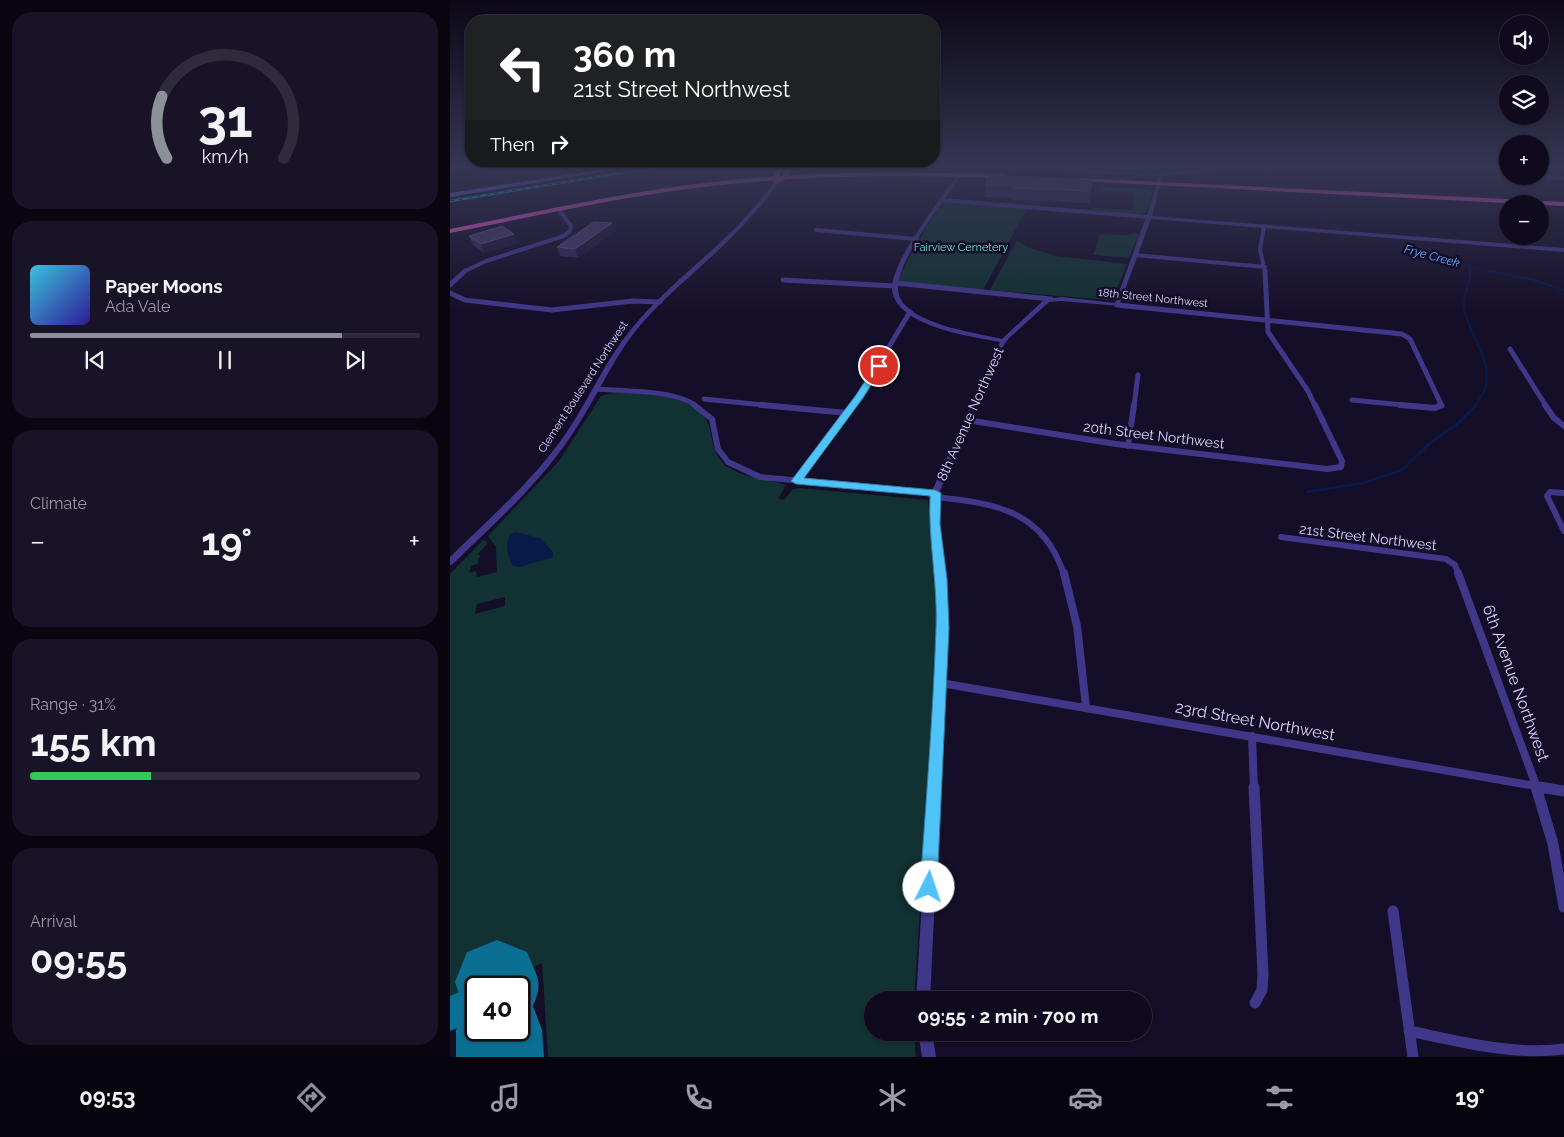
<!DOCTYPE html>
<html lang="en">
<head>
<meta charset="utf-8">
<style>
	:root { --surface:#100a1e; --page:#191327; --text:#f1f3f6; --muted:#9c9aa4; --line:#302b3c; --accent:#8c9099 }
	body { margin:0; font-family:Raleway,sans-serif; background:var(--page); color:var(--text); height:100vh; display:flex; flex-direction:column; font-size:19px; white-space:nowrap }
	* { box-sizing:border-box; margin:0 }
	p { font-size:16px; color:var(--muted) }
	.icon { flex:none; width:28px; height:28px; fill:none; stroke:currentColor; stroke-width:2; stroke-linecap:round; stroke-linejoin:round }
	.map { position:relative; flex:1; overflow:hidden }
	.side { display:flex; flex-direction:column; gap:12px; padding:12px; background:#090610; width:450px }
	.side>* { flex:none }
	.hud { position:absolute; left:15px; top:15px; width:475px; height:152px; border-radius:20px; box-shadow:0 1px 4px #0004,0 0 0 1px var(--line); background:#202124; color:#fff; overflow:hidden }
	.tools { position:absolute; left:1049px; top:15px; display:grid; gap:10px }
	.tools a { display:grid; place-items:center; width:50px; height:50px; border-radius:50%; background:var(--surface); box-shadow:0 1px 4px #0004,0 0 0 1px var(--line); font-size:25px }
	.speed { position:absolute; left:15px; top:976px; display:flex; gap:10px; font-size:25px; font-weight:700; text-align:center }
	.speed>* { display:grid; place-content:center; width:65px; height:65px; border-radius:50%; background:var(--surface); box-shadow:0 1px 4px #0004,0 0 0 1px var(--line); line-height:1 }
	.speed .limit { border:2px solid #111; border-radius:8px; background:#fff; color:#111 }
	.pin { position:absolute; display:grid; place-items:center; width:42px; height:42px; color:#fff; margin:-21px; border:2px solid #fff; border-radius:50%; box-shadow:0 1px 5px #0007 }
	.me { position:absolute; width:55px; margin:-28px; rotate:4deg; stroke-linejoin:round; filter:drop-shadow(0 0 4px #0008) }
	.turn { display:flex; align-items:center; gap:18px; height:105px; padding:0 25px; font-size:22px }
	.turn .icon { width:65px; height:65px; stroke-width:2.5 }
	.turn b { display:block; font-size:35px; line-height:42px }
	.then { display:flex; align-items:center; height:48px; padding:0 25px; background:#0003; gap:10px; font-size:19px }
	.big { font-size:38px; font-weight:700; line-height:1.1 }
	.side .card { flex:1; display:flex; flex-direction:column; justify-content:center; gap:8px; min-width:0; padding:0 18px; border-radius:20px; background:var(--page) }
	.side .dial { align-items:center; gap:0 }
	.dial svg { height:130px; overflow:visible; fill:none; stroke:var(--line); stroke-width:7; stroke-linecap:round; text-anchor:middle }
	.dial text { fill:var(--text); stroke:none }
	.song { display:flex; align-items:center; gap:15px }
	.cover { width:60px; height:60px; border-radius:8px; background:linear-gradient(135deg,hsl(190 70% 55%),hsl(250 70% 35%)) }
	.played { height:5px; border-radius:2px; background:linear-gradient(90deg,var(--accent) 80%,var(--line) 80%) }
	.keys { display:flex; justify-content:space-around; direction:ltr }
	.heat { display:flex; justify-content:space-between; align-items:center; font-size:28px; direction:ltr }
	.charge { height:8px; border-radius:4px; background:linear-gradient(90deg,#34c759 31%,var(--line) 0) }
	.trip { position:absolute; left:414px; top:991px; width:288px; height:50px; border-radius:25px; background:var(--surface); box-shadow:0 1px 4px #0004,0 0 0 1px var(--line); font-weight:700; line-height:50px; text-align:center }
	.menu { display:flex; height:80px; justify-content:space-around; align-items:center; background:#06040c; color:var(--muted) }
	.menu .icon { width:35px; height:35px }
	.menu .active { color:var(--accent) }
	.menu b { font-size:22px; color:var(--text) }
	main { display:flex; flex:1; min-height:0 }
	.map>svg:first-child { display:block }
	.green { fill:#113132; fill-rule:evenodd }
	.water { fill:#081a48 }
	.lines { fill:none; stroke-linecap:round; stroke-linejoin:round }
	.stream-far2 { stroke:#081a48; stroke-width:1 }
	.stream-far1 { stroke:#081a48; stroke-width:2 }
	.stream { stroke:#081a48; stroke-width:2.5 }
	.taxiway { fill:#0b6f94; fill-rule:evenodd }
	.runway { fill:#0b6f94; fill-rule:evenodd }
	.minor-far4 { stroke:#413789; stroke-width:4 }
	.minor-far3 { stroke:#413789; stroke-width:5 }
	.minor-far2 { stroke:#413789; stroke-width:6 }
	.minor-far1 { stroke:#413789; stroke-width:8 }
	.minor { stroke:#413789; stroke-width:11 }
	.tertiary { fill:#413789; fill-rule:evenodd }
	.secondary { fill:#7c6cff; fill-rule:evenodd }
	.trunk { fill:#e856ca; fill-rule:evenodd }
	.rail-casing { stroke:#01d0ff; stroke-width:2.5 }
	.rail { stroke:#150e28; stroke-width:1; stroke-dasharray:4.5; stroke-linecap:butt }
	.wall { fill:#342657 }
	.shaded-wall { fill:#20153c }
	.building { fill:#463969; stroke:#5e5180 }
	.route { fill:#4fc3f7; stroke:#337fa1 }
	.labels { text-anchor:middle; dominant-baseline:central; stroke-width:5; stroke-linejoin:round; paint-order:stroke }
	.far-park-label { font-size:11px; fill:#5ae6cf; stroke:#150e28 }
	.far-street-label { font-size:11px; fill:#ded5ff; stroke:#150e28 }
	.far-water-label { font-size:12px; font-style:italic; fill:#63aaff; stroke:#150e28 }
	.street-label { font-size:14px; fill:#ded5ff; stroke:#150e28 }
	.near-street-label { font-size:16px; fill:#ded5ff; stroke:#150e28 }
</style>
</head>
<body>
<main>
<section class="side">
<div class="card dial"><svg viewBox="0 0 100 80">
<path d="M14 69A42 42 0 1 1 86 69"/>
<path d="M14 69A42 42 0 0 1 11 31" stroke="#8c9099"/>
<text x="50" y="56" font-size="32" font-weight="700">31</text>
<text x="50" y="72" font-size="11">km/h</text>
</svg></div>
<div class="card">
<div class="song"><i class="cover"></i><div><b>Paper Moons</b><p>Ada Vale</p></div></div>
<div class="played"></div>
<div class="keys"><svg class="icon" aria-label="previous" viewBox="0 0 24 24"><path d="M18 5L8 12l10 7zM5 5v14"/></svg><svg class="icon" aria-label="pause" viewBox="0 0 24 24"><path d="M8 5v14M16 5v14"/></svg><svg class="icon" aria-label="next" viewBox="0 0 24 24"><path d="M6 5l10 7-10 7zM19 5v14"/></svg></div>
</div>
<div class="card"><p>Climate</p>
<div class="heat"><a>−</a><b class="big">19°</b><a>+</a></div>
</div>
<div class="card"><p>Range · 31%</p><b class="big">155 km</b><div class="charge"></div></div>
<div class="card"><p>Arrival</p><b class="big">09:55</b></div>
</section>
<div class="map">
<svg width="1114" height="1057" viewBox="0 0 1114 1057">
	<rect width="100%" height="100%" fill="#150e28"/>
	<path class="green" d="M654 187 698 189 703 192 696 213 680 214 641 210 646 208 683 210 684 193 651 191Z
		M493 201 577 208 533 290 447 283 466 244Z
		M685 233 689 235 679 258 643 255 650 234 675 235Z
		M567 240 577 247 606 256 677 264 662 299 658 300 540 290Z
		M166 392C193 395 251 394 259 426 264 443 262 455 278 467 296 479 316 478 336 485L328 499 334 500 343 489 349 488 478 500 488 605V641L464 1000H422V1032L464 1033 466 1057H98L92 963 34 987 26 988V991L0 1002V574L33 540 37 541V544L27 555H30L27 564 21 566 19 573 26 571 27 577 47 572 46 547 38 536 109 461 151 396ZM55 597V606L25 614 27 604Z"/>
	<path class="water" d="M64 532 90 538 103 552V557L70 567 63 566C57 556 53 540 64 532Z"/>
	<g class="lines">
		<path class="stream-far2" d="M812 166 854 204 896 234 944 244 1042 272
			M1019 266 1020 272"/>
		<path class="stream-far1" d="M1020 271C1021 284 1012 296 1014 309 1022 345 1054 371 1025 406
			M1038 271 1084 280 1114 290"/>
		<path class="stream" d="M857 492 913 483 952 470 982 441 1006 425 1026 405"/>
		<path class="taxiway" d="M26 985 33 988H26V1020L0 1031V996Z"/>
		<path class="runway" d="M47 940 77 952C87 978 94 980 83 1006L92 1030 94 1057H6V1030L14 1008 5 982 17 952ZM26 988H69V1030H26Z"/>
		<path class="minor-far4" d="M1090 176 1114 178
			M491 200 699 217
			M814 226 810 250 815 272
			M366 230 467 239
			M685 255 815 267
			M13 272 36 261 114 236 120 231 121 226 109 210"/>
		<path class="minor-far3" d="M815 271 818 332 858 391 865 406
			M333 280 445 286
			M445 283 601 299
			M0 285 15 271
			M0 293 15 300 102 310 183 301 210 302
			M667 305 952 334 960 339 992 406
			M1060 349 1096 406
			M146 389C172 391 226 390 246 406
			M254 399 324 406
			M902 400 963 406
			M403 406 460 312
			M684 406 688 375"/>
		<path class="minor-far2" d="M244 405 262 419 268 449 278 462 310 477 485 493
			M311 405 397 413
			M950 405 985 408 991 405
			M1095 405 1104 418 1114 426
			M517 420 666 444 877 469 891 467 892 461 865 405
			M678 446 684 405
			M346 481 404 405
			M1114 493 1100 492 1097 496 1114 531
			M485 497C544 503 594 510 614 575
			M831 537 996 559 1005 565 1009 575"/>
		<path class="minor-far1" d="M614 573 627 626 636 707
			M1008 573 1087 788
			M491 683 1097 788
			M802 736 804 788"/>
		<path class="minor" d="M804 787 813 974 812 990 805 1003
			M1086 787 1103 844 1114 907
			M1089 787 1114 791
			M943 911 963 1057
			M959 1031C1008 1041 1064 1056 1114 1049"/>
		<path class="tertiary" d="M0 166H15L0 168Z
			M514 166H518C499 195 449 255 448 288 448 295 451 301 455 305 477 327 523 332 552 339L595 299 612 297 665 303 699 209 709 176 641 173 593 166 686 174 732 172 771 166H780L755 172 713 176 702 216 1114 248V252L701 219 669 306 612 301 599 302 559 338 554 345 489 493 488 524 496 579 498 628 480 1000H466L488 628 486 579 480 524 481 493 550 342C520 336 480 331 456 312 449 307 443 299 442 290 440 261 496 192 514 166Z
			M325 181 329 182C314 204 296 223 277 242 247 271 214 297 187 329 160 363 144 404 119 439 87 486 44 524 3 564L0 565V557C39 519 80 483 112 439 138 403 154 361 183 327 210 294 244 267 275 238 294 220 310 201 325 181Z
			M468 1032H482L486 1057H472Z"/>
		<path class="secondary" d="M174 166H187L0 197V193Z
			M328 166H334L328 179 332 177 336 166H342L336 179 327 184 322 179Z"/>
		<path class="trunk" d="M437 172 553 174 556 176 553 178C451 174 348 175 246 188 163 198 82 217 0 233V229C82 213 164 194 247 184 311 176 374 173 437 172Z
			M629 178 1114 202V206L627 181V179Z"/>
		<defs>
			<path id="rail" d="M650 166 686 168 724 166
				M0 201 214 166"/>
		</defs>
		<use href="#rail" class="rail-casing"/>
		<use href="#rail" class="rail"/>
	</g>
	<path class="wall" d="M642 180V192L639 203 563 200V198L535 197V185Z
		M164 232 128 258 110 256 107 247Z
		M19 236 68 243 34 253 23 245Z"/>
	<path class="shaded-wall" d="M642 180V192L639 203 640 191Z
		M162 223 164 232 128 258 125 249Z
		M64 234 68 243 34 253 31 244Z"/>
	<path class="building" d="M539 175 642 180 640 191 563 188 564 186 535 185Z
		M144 222 162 223 125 249 107 247Z
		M52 226 64 234 31 244 19 236Z"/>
	<linearGradient id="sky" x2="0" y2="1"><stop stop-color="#0c0816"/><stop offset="0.53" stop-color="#353653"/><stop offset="1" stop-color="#353653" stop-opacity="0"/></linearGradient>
	<rect width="1114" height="314" fill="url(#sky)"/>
	<path class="route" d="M426 364 433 366 413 398 354 478 485 490 491 493 490 524 497 579 499 628 487 887 485 893 479 895 473 893 470 887C476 801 483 715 486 629 488 584 478 541 480 496L346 484 341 481 406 395Z"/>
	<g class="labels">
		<g class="far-park-label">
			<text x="511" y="247">Fairview Cemetery</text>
		</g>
		<g class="far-street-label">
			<text transform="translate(703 298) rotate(6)">18th Street Northwest</text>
			<text transform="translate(133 387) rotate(-57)">Clement Boulevard Northwest</text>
		</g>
		<g class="far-water-label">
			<text transform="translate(982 256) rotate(15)">Frye Creek</text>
		</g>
		<g class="street-label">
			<text transform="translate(520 414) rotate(-66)">8th Avenue Northwest</text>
			<text transform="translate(704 435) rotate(7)">20th Street Northwest</text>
			<text transform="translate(918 537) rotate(7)">21st Street Northwest</text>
		</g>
		<g class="near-street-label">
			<text transform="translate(1066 683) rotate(70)">6th Avenue Northwest</text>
			<text transform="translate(805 721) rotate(10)">23rd Street Northwest</text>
		</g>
	</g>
</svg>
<div class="tools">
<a><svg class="icon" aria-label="sound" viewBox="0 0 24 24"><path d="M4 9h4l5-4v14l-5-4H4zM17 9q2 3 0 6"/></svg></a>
<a><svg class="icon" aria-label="layers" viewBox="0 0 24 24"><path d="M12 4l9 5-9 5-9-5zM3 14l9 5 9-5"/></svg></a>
<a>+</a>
<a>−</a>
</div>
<div class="speed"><div class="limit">40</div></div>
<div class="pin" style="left:429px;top:366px;background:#d93025"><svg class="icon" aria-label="arrive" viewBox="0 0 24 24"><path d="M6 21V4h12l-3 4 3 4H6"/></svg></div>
<svg class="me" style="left:479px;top:887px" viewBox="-20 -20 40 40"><circle r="19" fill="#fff"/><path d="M0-13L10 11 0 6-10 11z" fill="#4fc3f7"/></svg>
<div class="trip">09:55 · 2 min · 700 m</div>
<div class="hud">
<div class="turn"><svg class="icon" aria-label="left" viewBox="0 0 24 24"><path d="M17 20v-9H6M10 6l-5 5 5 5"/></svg><div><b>360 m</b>21st Street Northwest</div></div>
<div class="then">Then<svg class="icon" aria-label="right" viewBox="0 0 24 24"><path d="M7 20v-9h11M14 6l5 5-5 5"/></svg></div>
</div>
</div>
</main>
<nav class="menu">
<b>09:53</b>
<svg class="icon active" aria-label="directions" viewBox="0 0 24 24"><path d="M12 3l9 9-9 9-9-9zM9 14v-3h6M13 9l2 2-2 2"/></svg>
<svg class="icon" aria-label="music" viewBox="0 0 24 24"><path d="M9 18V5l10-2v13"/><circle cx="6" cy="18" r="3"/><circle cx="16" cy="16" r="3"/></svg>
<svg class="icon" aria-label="phone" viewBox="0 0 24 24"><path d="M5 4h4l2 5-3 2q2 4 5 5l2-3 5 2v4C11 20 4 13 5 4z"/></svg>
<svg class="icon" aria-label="climate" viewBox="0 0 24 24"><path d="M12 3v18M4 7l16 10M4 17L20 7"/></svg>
<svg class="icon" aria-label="car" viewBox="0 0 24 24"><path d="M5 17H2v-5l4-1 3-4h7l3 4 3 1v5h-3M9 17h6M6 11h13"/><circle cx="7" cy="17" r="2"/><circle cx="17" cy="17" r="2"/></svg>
<svg class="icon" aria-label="filters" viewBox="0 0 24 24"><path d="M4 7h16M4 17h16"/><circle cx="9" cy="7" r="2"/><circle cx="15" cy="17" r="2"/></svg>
<b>19°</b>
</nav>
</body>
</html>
